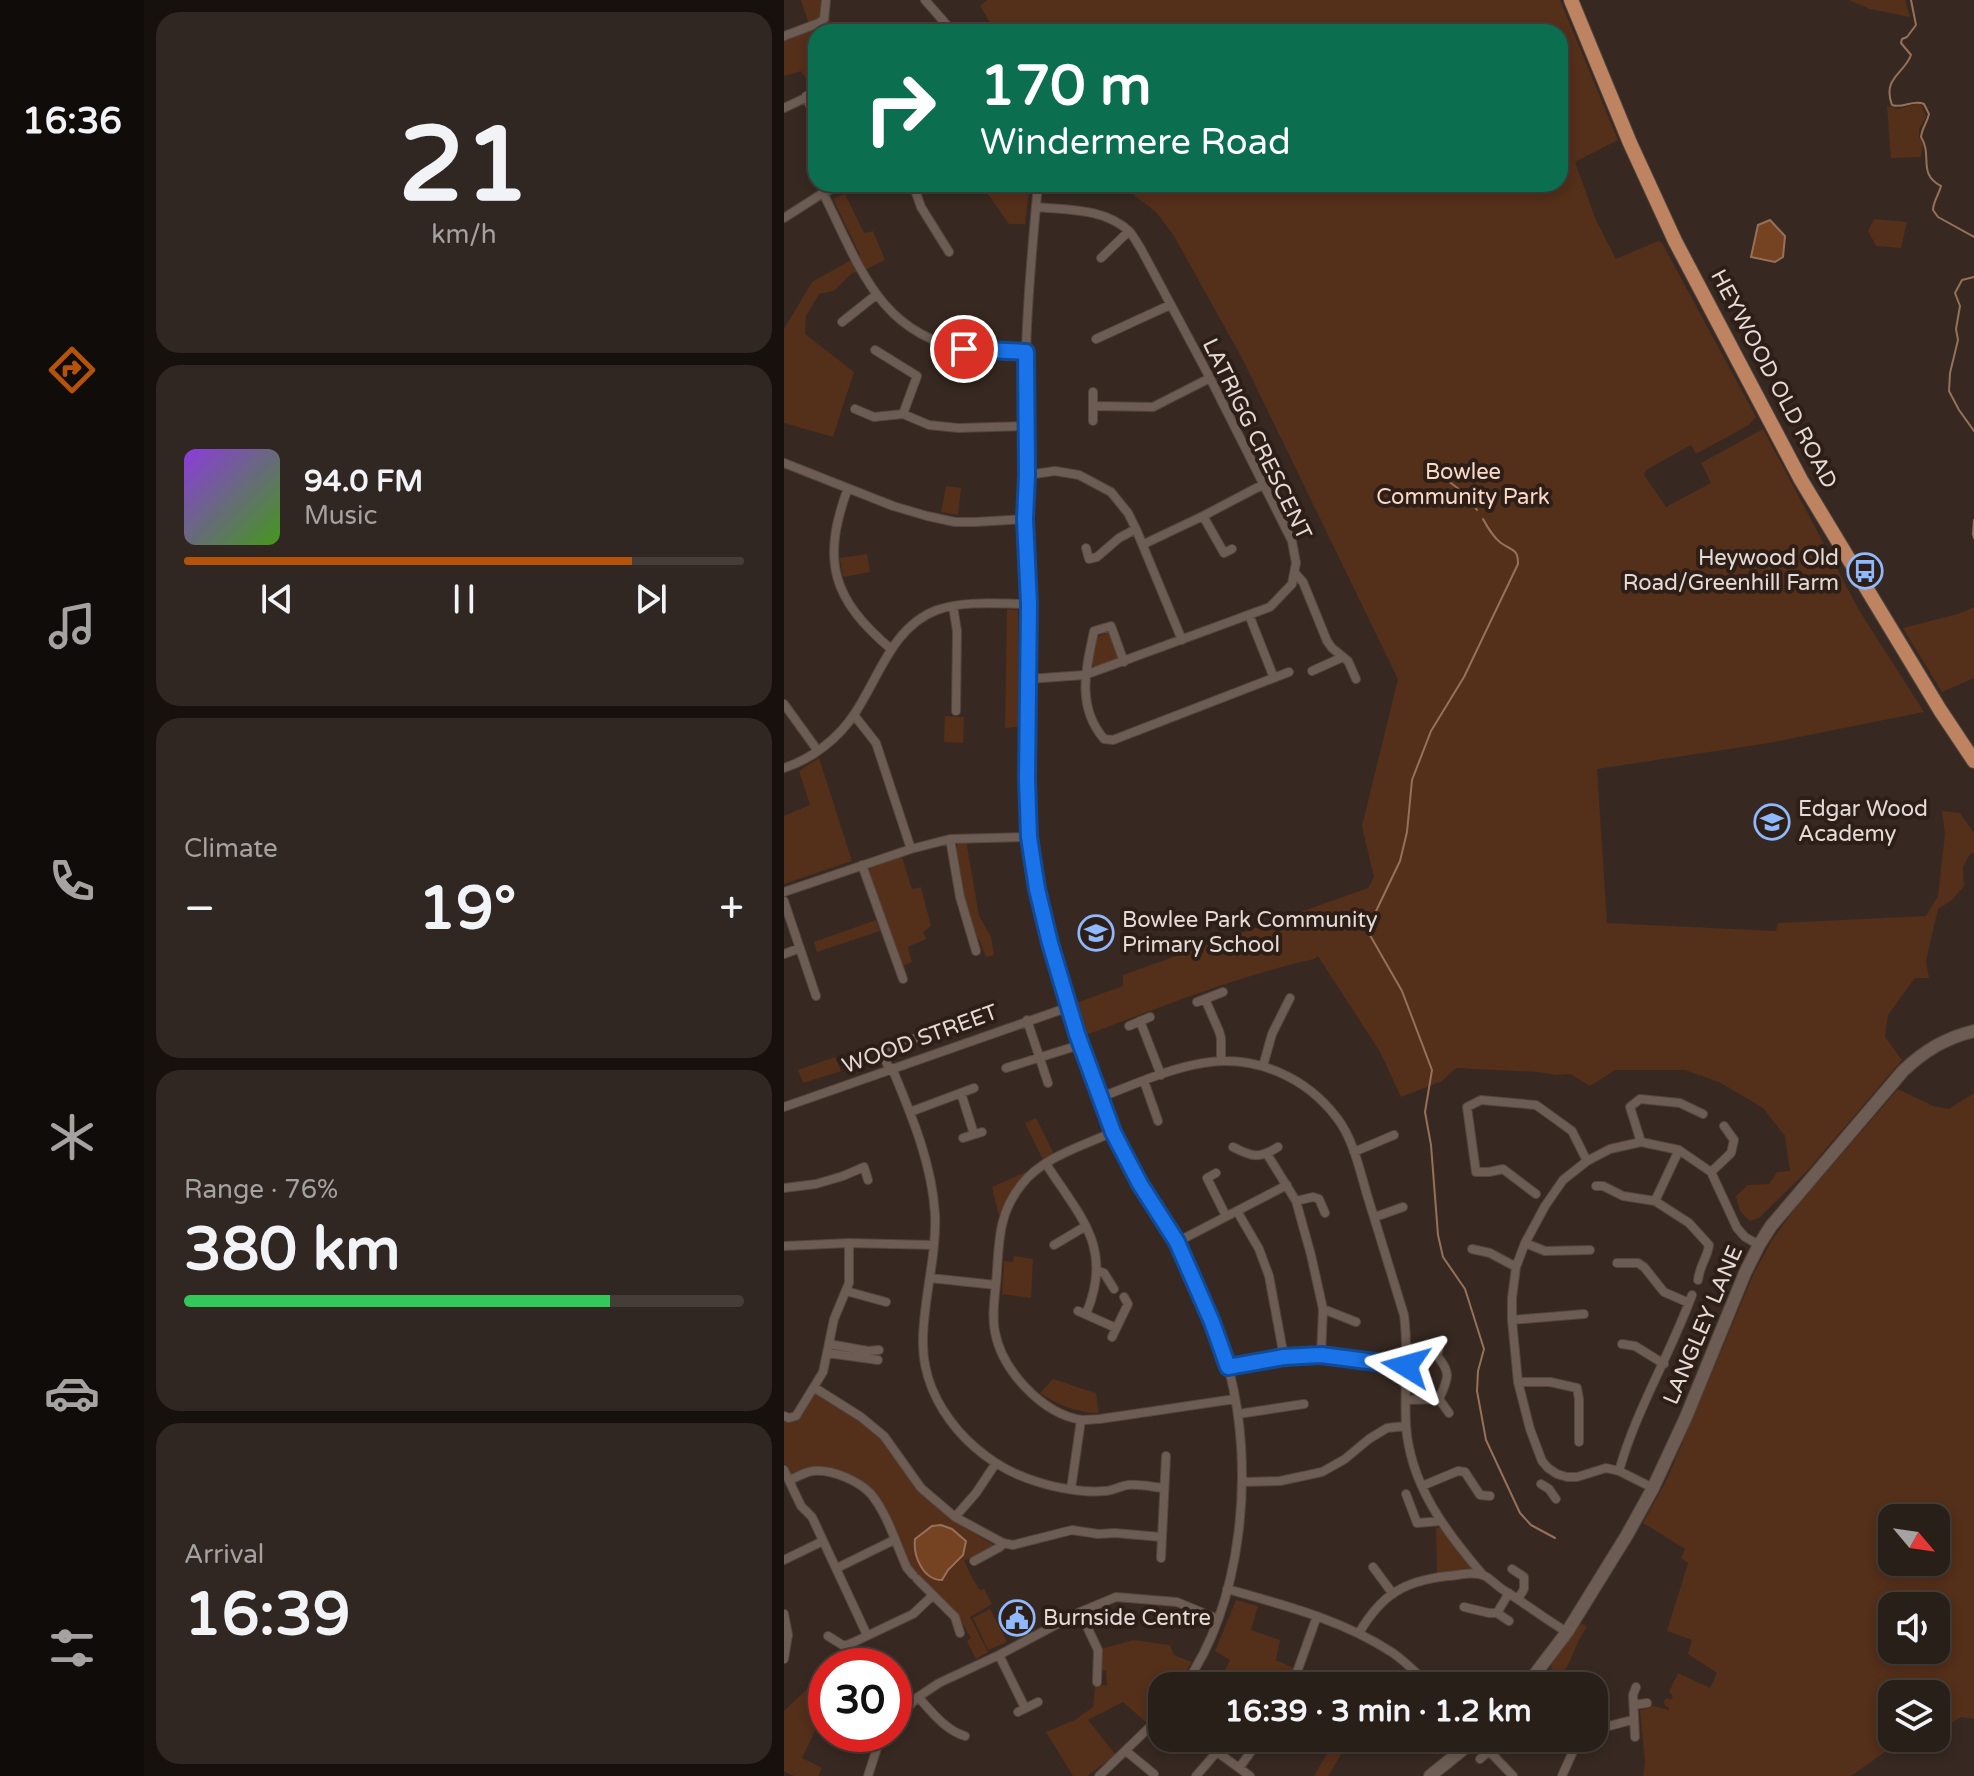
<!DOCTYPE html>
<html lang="en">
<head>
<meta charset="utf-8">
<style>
	:root { --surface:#291f19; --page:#312722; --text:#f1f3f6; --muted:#a5a2a2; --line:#453d38; --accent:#b45309 }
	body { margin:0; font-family:"Varela Round",sans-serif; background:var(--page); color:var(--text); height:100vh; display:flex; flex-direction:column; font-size:30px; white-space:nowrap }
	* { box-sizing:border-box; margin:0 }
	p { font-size:26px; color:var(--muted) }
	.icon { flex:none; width:44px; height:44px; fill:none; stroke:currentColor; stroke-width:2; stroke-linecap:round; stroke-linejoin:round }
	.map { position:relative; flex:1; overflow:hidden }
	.details { display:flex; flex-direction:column; gap:12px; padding:12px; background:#17110e; width:640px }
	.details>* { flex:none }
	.guide { position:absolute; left:24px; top:24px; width:760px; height:168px; border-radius:24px; box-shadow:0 4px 12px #0003,0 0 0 2px var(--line); background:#0b6e4f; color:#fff; overflow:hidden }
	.needle { width:52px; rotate:119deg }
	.tools { position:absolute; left:1094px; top:1504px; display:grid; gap:16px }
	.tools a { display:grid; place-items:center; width:72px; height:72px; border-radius:16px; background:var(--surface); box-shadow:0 4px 12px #0003,0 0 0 2px var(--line); font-size:40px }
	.speed { position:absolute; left:24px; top:1648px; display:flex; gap:16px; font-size:40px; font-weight:700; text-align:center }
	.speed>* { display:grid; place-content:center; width:104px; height:104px; border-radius:50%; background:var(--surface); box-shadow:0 4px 12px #0003,0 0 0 2px var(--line); line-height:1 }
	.speed .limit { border:12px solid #d22; background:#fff; color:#111 }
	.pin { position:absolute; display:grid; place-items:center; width:68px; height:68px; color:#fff; margin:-34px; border:4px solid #fff; border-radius:50%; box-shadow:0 2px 8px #0007 }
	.me { position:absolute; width:88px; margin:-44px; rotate:278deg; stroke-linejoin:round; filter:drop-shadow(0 0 6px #0008) }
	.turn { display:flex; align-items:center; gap:28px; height:168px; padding:0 40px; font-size:36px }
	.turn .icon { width:104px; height:104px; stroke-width:2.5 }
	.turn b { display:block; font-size:56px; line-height:68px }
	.big { font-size:60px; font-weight:700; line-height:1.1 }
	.details .card { flex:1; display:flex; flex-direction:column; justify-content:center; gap:12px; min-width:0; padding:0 28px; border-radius:24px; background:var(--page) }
	.details .dial { align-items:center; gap:0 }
	.dial b { font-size:104px; line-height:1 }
	.song { display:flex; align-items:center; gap:24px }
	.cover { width:96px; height:96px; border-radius:12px; background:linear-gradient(135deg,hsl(270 70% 55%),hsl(100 70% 35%)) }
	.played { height:8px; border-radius:4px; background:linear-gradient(90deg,var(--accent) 80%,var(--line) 80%) }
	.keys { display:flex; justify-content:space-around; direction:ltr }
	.heat { display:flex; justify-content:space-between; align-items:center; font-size:44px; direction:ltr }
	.charge { height:12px; border-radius:6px; background:linear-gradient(90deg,#34c759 76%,var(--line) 0) }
	.trip { position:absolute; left:364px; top:1672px; width:460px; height:80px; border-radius:24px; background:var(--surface); box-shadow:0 4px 12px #0003,0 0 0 2px var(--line); font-weight:700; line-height:80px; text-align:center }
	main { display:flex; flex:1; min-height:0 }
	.tabs { display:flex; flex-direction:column; width:144px; justify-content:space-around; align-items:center; background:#100c0a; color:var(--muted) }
	.tabs .icon { width:56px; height:56px }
	.tabs .on { color:var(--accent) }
	.tabs b { font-size:36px; color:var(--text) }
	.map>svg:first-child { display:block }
	.green { fill:#542f1a; fill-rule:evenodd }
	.water { fill:#754222; stroke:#977058; stroke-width:2 }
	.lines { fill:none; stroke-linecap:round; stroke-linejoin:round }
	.stream { stroke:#977058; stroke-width:2 }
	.street-casing { stroke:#52463f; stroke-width:10 }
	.secondary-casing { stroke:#52463f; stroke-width:14 }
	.primary-casing { stroke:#52463f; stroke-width:16 }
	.street { stroke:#6d5c53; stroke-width:8 }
	.secondary { stroke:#6d5c53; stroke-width:12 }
	.primary { stroke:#be8461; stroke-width:14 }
	.route-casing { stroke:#114b97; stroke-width:20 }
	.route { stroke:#1a73e8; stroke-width:14 }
	.labels { text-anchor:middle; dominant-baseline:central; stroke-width:8; stroke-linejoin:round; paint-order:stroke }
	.street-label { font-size:22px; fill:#e5dbd6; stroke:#2d1f17 }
	.park-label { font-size:22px; fill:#fbd9c7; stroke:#2d1f17 }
	.poi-label { font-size:22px; fill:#e5dbd6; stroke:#2d1f17; text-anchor:start }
</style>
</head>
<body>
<main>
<nav class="tabs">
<b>16:36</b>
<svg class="icon on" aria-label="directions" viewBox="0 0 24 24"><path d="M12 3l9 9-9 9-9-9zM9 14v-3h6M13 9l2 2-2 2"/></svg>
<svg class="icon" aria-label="music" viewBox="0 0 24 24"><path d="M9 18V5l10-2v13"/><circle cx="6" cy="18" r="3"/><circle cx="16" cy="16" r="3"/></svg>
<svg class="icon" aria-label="phone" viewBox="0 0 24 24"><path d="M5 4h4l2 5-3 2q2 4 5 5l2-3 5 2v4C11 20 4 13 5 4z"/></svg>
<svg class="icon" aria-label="climate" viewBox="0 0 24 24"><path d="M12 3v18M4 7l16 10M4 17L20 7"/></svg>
<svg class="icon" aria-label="car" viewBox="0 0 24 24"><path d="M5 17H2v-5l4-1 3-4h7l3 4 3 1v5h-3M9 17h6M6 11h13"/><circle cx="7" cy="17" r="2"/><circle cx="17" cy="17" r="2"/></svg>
<svg class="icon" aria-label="filters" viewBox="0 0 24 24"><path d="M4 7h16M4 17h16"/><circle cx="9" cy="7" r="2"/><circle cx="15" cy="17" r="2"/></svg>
</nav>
<section class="details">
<div class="card dial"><b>21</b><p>km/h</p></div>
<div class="card">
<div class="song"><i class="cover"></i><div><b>94.0 FM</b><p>Music</p></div></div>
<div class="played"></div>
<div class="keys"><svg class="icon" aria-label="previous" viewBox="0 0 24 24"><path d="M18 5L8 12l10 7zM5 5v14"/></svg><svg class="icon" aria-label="pause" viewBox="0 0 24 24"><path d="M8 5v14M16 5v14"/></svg><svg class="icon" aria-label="next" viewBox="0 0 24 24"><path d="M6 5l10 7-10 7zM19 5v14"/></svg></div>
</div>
<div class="card"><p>Climate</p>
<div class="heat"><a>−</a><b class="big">19°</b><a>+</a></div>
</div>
<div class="card"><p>Range · 76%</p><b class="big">380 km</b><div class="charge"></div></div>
<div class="card"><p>Arrival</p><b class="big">16:39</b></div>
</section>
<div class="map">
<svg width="1190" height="1776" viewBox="0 0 1190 1776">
	<rect width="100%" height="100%" fill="#372921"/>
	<path class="green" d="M17 0H46V28L48 32H32V83L26 85 17 71 0 76V40L27 30Z
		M203 0H776L834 140 791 162 812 220 832 259 874 241 878 243 972 417 965 425 912 454 907 445 862 470 860 475 882 507 927 483 917 463 979 429 1075 610 1140 712 985 743 813 769 823 923 992 931 994 923 1142 916 1154 896 1161 834 1158 811 1176 813 1190 833V853L1186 854 1179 867 1180 886 1168 900 1154 909 1142 961 1145 978H1131L1104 1015 1101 1037 1118 1060 1023 1171 975 1218 966 1221 956 1211 952 1196 964 1185 985 1184 993 1172 1006 1171 1001 1136 979 1108 937 1083 901 1070H831L806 1086 786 1074 772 1075 754 1072 672 1068 658 1081 617 1097 596 1052 534 956 530 959C451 977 377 1007 302 1035L292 1003 339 986V975L584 888 590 877 578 826 614 679 459 360 390 236 372 212 341 188 327 184H776V32H212L196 6Z
		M1065 0H1121L1126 17 1086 9Z
		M1135 103 1138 106 1142 117 1135 129V137L1139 144 1137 157 1107 158 1103 106 1114 109Z
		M197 184H246L241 224H225Z
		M61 194 80 233 89 231 101 260 83 269 68 273 50 291 35 294 22 316 21 334 70 372 49 437 0 423V329L28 282 76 255 49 199Z
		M1090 219 1123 222 1117 248 1092 246 1084 231Z
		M162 486 177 488 174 515 157 512Z
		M83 554 86 572 59 577 56 558Z
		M1190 607V678L1158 692 1119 628 1177 613Z
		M223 609 234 610 235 727 221 728Z
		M324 632 336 661 311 668 308 663 312 638Z
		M161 716 180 717 179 743 160 742Z
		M35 758 68 861 0 884V816L26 805 15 771Z
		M182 840 195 916 207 937 210 955 202 957 195 939 191 940 181 900 172 849 174 843Z
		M118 857 128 889 137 887 147 926 139 932 142 939 124 947 128 962 117 967 84 876 86 867Z
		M92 920 96 931 33 952 30 942Z
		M51 1057 57 1071 19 1083 14 1070Z
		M1114 1089 1149 1106 1165 1109 1190 1093V1719L1178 1717 1152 1730V1694H1108V1738H1135L1105 1749 1067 1776H859L861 1763 856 1710 866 1708V1705L885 1710V1707L881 1706 880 1702 882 1698 887 1700 889 1696 885 1692 894 1673 926 1688 933 1673 904 1654 908 1640 883 1631 904 1563 897 1558 901 1549 859 1523 883 1479 970 1273 988 1240 1012 1207ZM1108 1518H1152V1562H1108ZM1108 1606H1152V1650H1108Z
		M252 1118 270 1154 259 1160 241 1123Z
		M244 1171 226 1194 215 1216 208 1187Z
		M230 1256 249 1259 247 1298 218 1294 220 1261 229 1262Z
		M269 1379 312 1393 315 1413C293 1413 274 1405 256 1393Z
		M29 1395H35L85 1428 97 1439 146 1500 174 1523 211 1546 180 1561 190 1581 196 1590 200 1589 208 1604 186 1617 204 1652 192 1659 183 1641 187 1638 173 1614 133 1575 124 1562 85 1487 50 1470 10 1475 5 1473 0 1464V1419L11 1421 18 1416Z
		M652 1527 661 1530 690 1567V1572L653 1574Z
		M452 1600 474 1606 467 1630 496 1640 492 1660 512 1669 504 1686H448L436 1679 446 1660 431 1651Z
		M206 1609 223 1642 204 1650 189 1618Z
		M795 1622 803 1627C790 1644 788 1665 774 1679L768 1674 767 1665Z
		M349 1640 386 1645 390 1655 408 1662 392 1686H378V1705L364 1724 339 1702 304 1720 332 1755 303 1776H289L262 1732 291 1720 309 1707 311 1686 323 1685 322 1671 318 1670 317 1649Z
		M42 1671V1708L18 1758 38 1768 34 1776H10L0 1771V1711Z
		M552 1738H588L579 1746 564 1743 544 1776H530Z"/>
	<path class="water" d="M986 220 1001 236 999 257 991 262 967 257 974 225Z
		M157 1525 168 1529 182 1541 179 1555 164 1570 158 1580C139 1580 129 1556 131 1539L148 1526Z"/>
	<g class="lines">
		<path class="stream" d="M1127 0 1132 25 1123 37 1118 39 1117 43 1127 55C1120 74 1098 78 1108 105 1119 109 1129 99 1140 104L1145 114C1143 123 1138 128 1137 137 1149 156 1133 173 1157 186 1155 194 1149 202 1149 210L1154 217 1190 237
			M1190 277 1178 280 1171 293 1176 306 1172 329 1174 340 1166 373 1165 391 1175 410 1190 431
			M649 461 660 478 679 492 693 510
			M699 519C704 528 709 537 717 543 728 551 734 548 734 564L680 677 647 731 628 780 623 832 616 861 583 930 618 991 648 1070 641 1112 647 1145 654 1235 659 1257 681 1289 700 1349 694 1371 693 1391 702 1440 736 1513 747 1525 771 1538
			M1190 520 1189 534 1190 538"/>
		<defs>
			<path id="street" d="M141 0 169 32
				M0 36 35 23 40 19 42 0
				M22 96 32 120
				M0 108 32 93
				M129 184 137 207 165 252
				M254 184C249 241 243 298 242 355 242 395 243 434 243 473 243 488 241 504 241 520 241 548 244 577 245 605 246 699 236 793 252 886 259 922 270 957 281 992 295 1039 308 1087 329 1132 337 1151 347 1170 358 1187 370 1207 385 1226 395 1247 414 1287 434 1328 445 1370 471 1468 459 1602 400 1686
				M39 193C74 262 94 334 181 349 201 353 222 351 242 352
				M0 218 39 193 59 184
				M317 258 345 231
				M58 322 92 295
				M312 339 386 305
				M91 350 133 376 119 414
				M309 406V392
				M71 409 90 417 119 414 145 425 174 428 242 426
				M309 421V406L369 407 426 378
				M0 463 109 506 143 516 171 522H191L241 519
				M243 475 271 471 295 475 327 492 344 513 352 529 398 640
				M64 488C37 561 48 599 107 649
				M419 516 440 553 448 549
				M360 544 419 516 480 484
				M302 548 305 559 313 557 335 538 352 529
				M511 573 519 582 543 641 548 648 564 661 572 679
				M169 606 173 631 172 711
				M465 615 490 678
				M340 662 327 626 310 631C302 669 292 706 320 739L329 740 505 672
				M528 671 559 657
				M244 679 301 675 486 607 508 584 512 563 508 541 426 378 357 249C353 243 350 237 346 232 322 208 283 210 252 207
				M0 704 34 751
				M70 715 92 743 127 849
				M0 768C28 759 55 738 71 713 95 677 109 626 153 610 182 600 215 604 245 604
				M166 839 176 897 192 951
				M78 865 119 979
				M0 892 127 849 166 839 245 837
				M0 901 32 996
				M0 954 16 948
				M421 999 435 1031 437 1038V1061
				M413 1002 439 992
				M243 1020 264 1083
				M356 1021 377 1075
				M345 1026 366 1017
				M479 1066 488 1034 506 998
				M108 1068C127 1114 148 1163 151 1214 153 1256 139 1299 139 1341 138 1407 194 1465 254 1482 272 1488 302 1493 320 1491 328 1491 336 1486 344 1485 355 1484 369 1487 380 1488
				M222 1068 286 1048
				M105 1069 98 1051 132 1038
				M360 1081 374 1121
				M177 1093 190 1134
				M315 1098C349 1085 383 1069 419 1063 471 1054 522 1077 553 1118 570 1140 576 1172 584 1198 596 1237 608 1275 620 1315 625 1351 620 1388 622 1425 626 1485 662 1532 699 1575
				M0 1107 285 1007
				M126 1112 190 1088
				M329 1132C299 1146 259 1157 238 1184 216 1211 215 1237 213 1271 212 1290 207 1313 211 1332 218 1370 258 1414 298 1420 304 1420 310 1419 316 1419L451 1399
				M179 1138 198 1132
				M857 1142 846 1107 856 1099 896 1103 919 1114
				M449 1147C468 1157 475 1159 494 1147
				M570 1152 610 1135
				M483 1154 512 1201 527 1255 539 1309 537 1355
				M262 1164C297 1218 330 1248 302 1314
				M927 1172 947 1153 950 1140 940 1126
				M432 1173 423 1178 442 1216
				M812 1186H819L839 1196 871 1201 905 1223 925 1245C923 1259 916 1264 914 1280
				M0 1188 32 1184 59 1176 80 1167 84 1180
				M752 1194 719 1169 705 1172H692L683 1107 697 1100 752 1105 788 1131 803 1161
				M512 1201 529 1197 535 1199 541 1213
				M871 1201 895 1150
				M453 1211 475 1249 485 1276 500 1357
				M591 1217 619 1207
				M393 1242 503 1185
				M741 1243 761 1251 806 1250
				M270 1245 302 1226
				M0 1246 65 1243 149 1245
				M688 1249 706 1253 732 1267
				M833 1263H854L860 1267 880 1292 905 1303
				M314 1271 320 1273 330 1289
				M146 1278 212 1285
				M62 1291 102 1302
				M539 1309 572 1322
				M294 1311 332 1328
				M728 1320 800 1314
				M328 1337 344 1304 340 1297
				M45 1344 84 1351 95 1350
				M838 1344 851 1346 880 1364
				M43 1353 94 1360
				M653 1356 656 1344
				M444 1367 500 1357 537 1355 622 1366
				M734 1382H766L793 1388 795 1399V1442
				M31 1388 77 1417 100 1436 137 1488 171 1517 219 1543 229 1545 288 1530 314 1534 331 1533 377 1537
				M655 1399 665 1413
				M622 1400 655 1399C664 1379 668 1373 653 1356H642
				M454 1414 520 1404
				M0 1416 5 1418 12 1416 39 1372 50 1319 65 1283V1243
				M0 1470 17 1506 28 1517 83 1635
				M835 1471C852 1410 886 1355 908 1295
				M6 1480C13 1477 21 1472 29 1471 48 1469 75 1481 87 1494 104 1515 112 1544 123 1568L129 1575
				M458 1482 496 1481 538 1472 561 1459 585 1439 603 1428 622 1426
				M757 1484 765 1489 772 1499
				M638 1486 674 1471 681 1472 696 1495 706 1496
				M869 1488 835 1471 822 1468 793 1477H783L773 1474 764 1468 758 1461 746 1429 734 1382 728 1320V1298L732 1267 741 1243 761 1206 779 1180 803 1161 826 1149 857 1142 895 1150 927 1172 953 1228 961 1237 975 1245
				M287 1489 297 1420
				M622 1494 633 1523 657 1521
				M171 1517 192 1493 212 1463
				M377 1558 382 1456
				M0 1560 39 1541
				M190 1561 216 1547 219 1543
				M589 1567 609 1594
				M53 1568 110 1540
				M728 1569 740 1577V1589L734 1599
				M133 1579 171 1617 176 1633
				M443 1589C500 1605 559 1620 609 1653 622 1662 634 1675 646 1686
				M725 1593 713 1613 725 1621
				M680 1607 705 1613H713
				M296 1612 314 1650 313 1682
				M0 1614 4 1635 0 1659
				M575 1633C598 1594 620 1581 664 1576 676 1575 690 1571 701 1576 708 1580 714 1587 721 1591 742 1604 761 1619 783 1632
				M44 1636 60 1646 68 1643 129 1614 149 1595
				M215 1655 241 1708
				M753 1673 771 1686
				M508 1686 533 1616
				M134 1697C147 1711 161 1730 181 1736
				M850 1705 863 1703
				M234 1712 254 1702
				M110 1721 134 1697 155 1683 215 1655 296 1612 332 1597 393 1602 434 1619
				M810 1728C824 1728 836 1722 850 1720
				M64 1734 93 1748
				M851 1737 849 1695 852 1687
				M414 1738 466 1776
				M557 1744 560 1738
				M342 1751 370 1774
				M706 1752 729 1776
				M696 1759 715 1743
				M455 1768 477 1738
				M84 1776 93 1748 101 1734
				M315 1776 378 1715
				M412 1776 432 1753
				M778 1776 795 1738"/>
			<path id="secondary" d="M742 1686 783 1632 843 1535 869 1488 902 1417 961 1273 975 1245 987 1226 1119 1071C1140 1051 1161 1038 1190 1031
				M646 1776 693 1738"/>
			<path id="primary" d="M787 0 846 143 891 241 1017 480 1156 710 1190 761"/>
		</defs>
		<use href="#street" class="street-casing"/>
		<use href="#secondary" class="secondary-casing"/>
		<use href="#primary" class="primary-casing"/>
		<use href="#street" class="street"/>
		<use href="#secondary" class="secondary"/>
		<use href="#primary" class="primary"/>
	</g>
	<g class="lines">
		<defs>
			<path id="route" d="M180 349 242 352 243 475 241 519 245 604 243 779 245 837 253 889 266 943 293 1034 329 1132 356 1184 393 1242 428 1322 444 1367 500 1357 537 1355 622 1366"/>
		</defs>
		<use href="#route" class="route-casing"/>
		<use href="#route" class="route"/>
	</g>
	<defs>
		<symbol id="bus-ring" viewBox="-11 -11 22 22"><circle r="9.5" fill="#2d1f17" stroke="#8fb8fd" stroke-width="1.5"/><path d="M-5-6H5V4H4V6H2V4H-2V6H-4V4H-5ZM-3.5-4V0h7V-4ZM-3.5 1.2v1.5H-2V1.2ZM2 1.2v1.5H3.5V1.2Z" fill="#8fb8fd"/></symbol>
		<symbol id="school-ring" viewBox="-11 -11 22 22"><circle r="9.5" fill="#2d1f17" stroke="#8fb8fd" stroke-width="1.5"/><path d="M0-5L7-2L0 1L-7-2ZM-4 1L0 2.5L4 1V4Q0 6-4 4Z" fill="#8fb8fd"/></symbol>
		<symbol id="civic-ring" viewBox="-11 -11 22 22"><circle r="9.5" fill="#2d1f17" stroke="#8fb8fd" stroke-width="1.5"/><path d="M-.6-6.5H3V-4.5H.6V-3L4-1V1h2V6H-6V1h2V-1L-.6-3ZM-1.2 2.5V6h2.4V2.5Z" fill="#8fb8fd"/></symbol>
	</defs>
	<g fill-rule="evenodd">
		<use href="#bus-ring" x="1061" y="551" width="40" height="40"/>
		<use href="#school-ring" x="968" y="802" width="40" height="40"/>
		<use href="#school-ring" x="292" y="913" width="40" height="40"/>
		<use href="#civic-ring" x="213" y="1598" width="40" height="40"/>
	</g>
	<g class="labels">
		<g class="street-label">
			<text transform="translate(990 379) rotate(62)">HEYWOOD OLD ROAD</text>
			<text transform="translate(473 439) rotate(64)">LATRIGG CRESCENT</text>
			<text transform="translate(136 1039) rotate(-20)">WOOD STREET</text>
			<text transform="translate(919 1325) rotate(-67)">LANGLEY LANE</text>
		</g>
		<g class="park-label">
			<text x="679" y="472">Bowlee<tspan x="679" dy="25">Community Park</tspan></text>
		</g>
		<g class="poi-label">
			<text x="1055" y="558" text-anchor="end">Heywood Old<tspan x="1055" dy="25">Road/Greenhill Farm</tspan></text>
			<text x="1014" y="809">Edgar Wood<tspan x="1014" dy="25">Academy</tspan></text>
			<text x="338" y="920">Bowlee Park Community<tspan x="338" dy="25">Primary School</tspan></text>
			<text x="259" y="1618">Burnside Centre</text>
		</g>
	</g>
</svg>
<div class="tools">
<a><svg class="needle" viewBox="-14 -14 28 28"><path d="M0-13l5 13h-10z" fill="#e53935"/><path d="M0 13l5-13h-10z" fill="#a5a2a2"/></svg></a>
<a><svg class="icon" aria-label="sound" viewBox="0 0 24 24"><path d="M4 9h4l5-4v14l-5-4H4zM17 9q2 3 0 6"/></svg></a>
<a><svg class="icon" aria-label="layers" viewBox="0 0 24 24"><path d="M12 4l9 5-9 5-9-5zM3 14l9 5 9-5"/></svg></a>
</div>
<div class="speed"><div class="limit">30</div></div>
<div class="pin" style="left:180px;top:349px;background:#d93025"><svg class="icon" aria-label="arrive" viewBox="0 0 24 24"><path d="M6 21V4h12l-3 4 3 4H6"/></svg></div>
<svg class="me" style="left:622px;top:1366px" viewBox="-20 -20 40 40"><path d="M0-17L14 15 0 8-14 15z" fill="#1a73e8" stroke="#fff" stroke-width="4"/></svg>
<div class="trip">16:39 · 3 min · 1.2 km</div>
<div class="guide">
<div class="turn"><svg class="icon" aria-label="right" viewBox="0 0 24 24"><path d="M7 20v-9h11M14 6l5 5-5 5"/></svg><div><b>170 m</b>Windermere Road</div></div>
</div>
</div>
</main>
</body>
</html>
